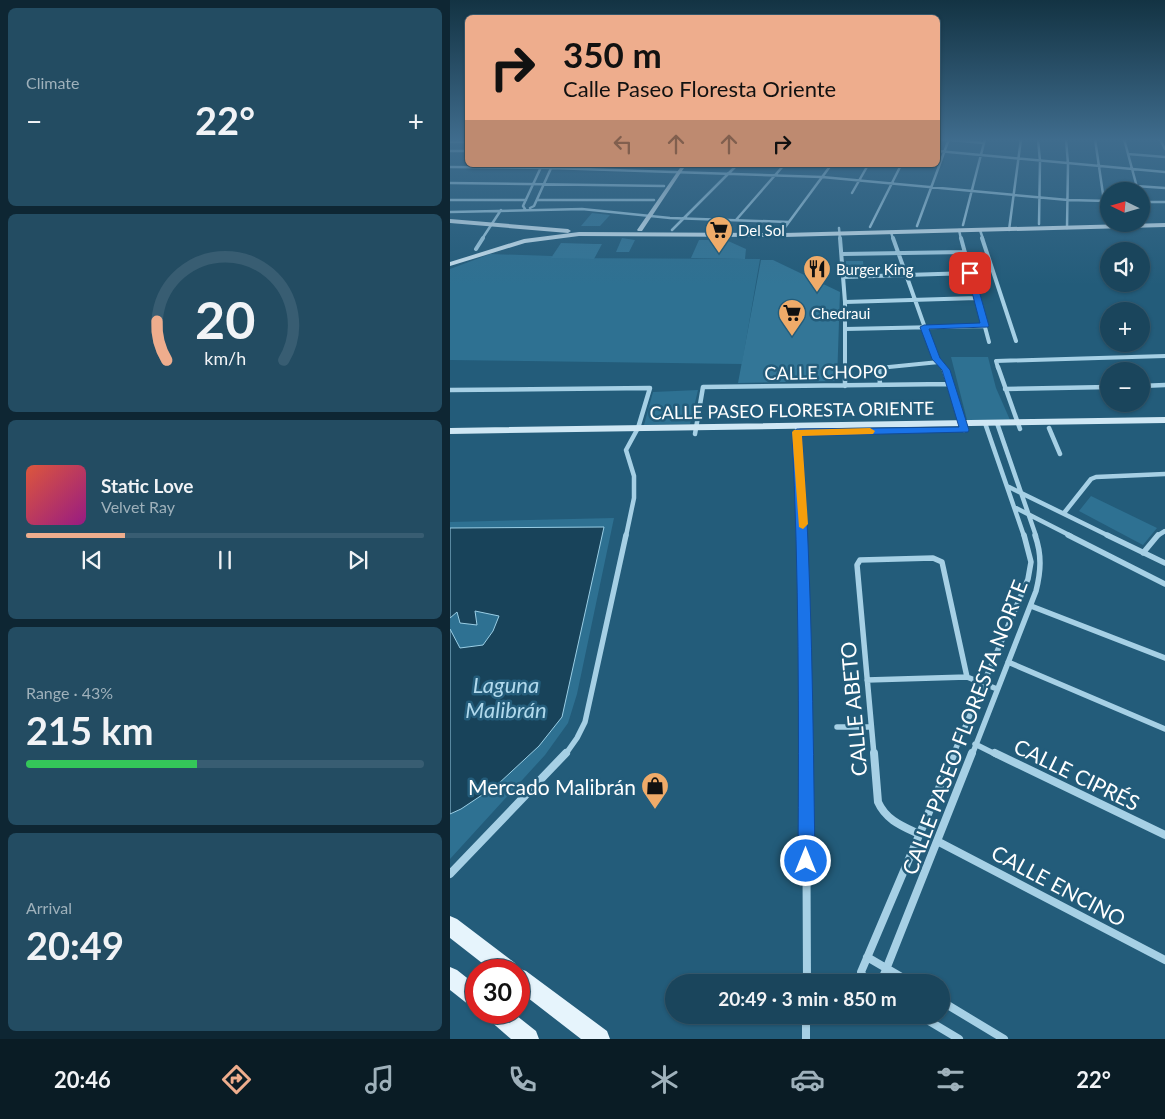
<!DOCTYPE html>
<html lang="en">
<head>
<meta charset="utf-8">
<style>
	:root { --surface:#1a455c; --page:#234c62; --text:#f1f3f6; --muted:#9fb1bb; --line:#385d72; --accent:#eead8d }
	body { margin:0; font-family:Lato,sans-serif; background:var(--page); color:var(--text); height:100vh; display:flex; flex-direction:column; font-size:19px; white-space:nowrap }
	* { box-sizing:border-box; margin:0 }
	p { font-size:16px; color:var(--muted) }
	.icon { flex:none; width:28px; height:28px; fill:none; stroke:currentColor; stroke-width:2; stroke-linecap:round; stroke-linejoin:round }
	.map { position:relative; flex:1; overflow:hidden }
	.side { display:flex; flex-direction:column; gap:8px; padding:8px; background:#0e2633; width:450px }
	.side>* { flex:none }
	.top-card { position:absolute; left:15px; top:15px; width:475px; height:152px; border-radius:8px; box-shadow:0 1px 4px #0004,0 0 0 1px var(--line); background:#eead8d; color:#111; overflow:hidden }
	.needle { width:32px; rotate:275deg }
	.tools { position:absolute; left:650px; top:182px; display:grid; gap:10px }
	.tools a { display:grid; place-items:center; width:50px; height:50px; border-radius:50%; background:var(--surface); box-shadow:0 1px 4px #0004,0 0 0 1px var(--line); font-size:25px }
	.speed { position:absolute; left:15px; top:959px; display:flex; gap:10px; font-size:25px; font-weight:700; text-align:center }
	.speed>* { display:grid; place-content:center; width:65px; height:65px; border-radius:50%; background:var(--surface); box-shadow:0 1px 4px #0004,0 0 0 1px var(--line); line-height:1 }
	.speed .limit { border:8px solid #d22; background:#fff; color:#111 }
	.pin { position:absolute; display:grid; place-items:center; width:42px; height:42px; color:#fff; margin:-21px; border-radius:10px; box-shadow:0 2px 8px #0006 }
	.me { position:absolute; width:55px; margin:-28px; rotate:0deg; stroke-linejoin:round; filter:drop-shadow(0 0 4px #0008) }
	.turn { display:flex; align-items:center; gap:18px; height:105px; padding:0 15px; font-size:22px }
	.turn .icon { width:65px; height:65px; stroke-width:2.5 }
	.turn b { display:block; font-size:35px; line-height:42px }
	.lanes { display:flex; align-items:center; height:48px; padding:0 15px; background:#0003; justify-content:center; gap:25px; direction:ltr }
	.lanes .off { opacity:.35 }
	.big { font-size:38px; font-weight:700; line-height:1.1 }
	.side .widget { flex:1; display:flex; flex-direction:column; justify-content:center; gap:8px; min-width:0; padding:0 18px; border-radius:8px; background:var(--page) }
	.side .dial { align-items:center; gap:0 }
	.dial svg { height:130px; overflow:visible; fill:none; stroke:var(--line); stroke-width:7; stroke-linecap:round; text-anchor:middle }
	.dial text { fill:var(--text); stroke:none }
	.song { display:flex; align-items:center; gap:15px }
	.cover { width:60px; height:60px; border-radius:8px; background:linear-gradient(135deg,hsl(10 70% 55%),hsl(310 70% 35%)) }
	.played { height:5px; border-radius:2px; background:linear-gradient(90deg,var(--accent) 25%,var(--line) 25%) }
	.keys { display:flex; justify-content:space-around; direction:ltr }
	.heat { display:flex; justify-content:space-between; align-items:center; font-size:28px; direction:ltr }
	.charge { height:8px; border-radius:4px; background:linear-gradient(90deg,#34c759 43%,var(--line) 0) }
	.trip { position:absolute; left:215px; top:974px; width:285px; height:50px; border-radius:25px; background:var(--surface); box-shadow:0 1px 4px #0004,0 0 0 1px var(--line); font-weight:700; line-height:50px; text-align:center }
	.tabs { display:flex; height:80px; justify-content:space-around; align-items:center; background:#0a1c25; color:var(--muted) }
	.tabs .icon { width:35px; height:35px }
	.tabs .active { color:var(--accent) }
	.tabs b { font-size:22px; color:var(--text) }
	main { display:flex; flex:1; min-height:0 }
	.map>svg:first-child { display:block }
	.green { fill:#2e7192 }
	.water { fill:#18435a; stroke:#9acee5 }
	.building { fill:#337697 }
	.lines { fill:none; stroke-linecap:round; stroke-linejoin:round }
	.street-far4 { stroke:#a6d0e5; stroke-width:2.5 }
	.street-far3 { stroke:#a6d0e5; stroke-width:4 }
	.street-far2 { stroke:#a6d0e5; stroke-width:4.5 }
	.street-far1 { stroke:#a6d0e5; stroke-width:5.5 }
	.street { stroke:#a6d0e5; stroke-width:8 }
	.secondary { fill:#cfe7f4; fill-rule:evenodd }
	.primary { fill:#e6f4fc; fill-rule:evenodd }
	.route { fill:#1a73e8; stroke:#114b97 }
	.slow { fill:#f59e0b }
	.labels { text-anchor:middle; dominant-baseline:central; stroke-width:5; stroke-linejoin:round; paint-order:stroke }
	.far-poi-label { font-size:15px; fill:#fff; stroke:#235c7a; text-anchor:start }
	.street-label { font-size:18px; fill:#fff; stroke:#235c7a }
	.near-street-label { font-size:21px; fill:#fff; stroke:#235c7a }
	.near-poi-label { font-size:21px; fill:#fff; stroke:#235c7a; text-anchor:end }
	.near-water-label { font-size:22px; font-style:italic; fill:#b1d9ec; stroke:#235c7a }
</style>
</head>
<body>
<main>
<section class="side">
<div class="widget"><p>Climate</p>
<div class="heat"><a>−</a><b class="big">22°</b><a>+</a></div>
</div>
<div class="widget dial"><svg viewBox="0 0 100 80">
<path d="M14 69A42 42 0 1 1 86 69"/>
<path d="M14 69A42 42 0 0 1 8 45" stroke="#eead8d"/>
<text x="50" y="56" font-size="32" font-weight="700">20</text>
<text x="50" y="72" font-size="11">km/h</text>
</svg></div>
<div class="widget">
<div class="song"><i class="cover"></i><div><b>Static Love</b><p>Velvet Ray</p></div></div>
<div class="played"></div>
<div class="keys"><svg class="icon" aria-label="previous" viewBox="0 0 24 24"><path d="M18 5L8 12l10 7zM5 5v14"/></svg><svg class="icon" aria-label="pause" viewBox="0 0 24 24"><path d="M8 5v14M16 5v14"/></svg><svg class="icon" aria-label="next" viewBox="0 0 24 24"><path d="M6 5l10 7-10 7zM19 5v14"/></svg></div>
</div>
<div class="widget"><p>Range · 43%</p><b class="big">215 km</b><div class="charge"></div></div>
<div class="widget"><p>Arrival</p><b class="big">20:49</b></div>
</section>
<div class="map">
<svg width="715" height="1039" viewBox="0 0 715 1039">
	<rect width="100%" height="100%" fill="#235c7a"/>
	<path class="green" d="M40 254 102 256V258L310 259 292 364 0 360V269Z
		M501 357H538L546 388 560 420H517Z
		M248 390 240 424 194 425 203 392Z
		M641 496 707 528 693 545 629 511Z
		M164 518 127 694 118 723 95 755 0 859V522Z"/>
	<path class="water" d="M154 527 112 717 89 746 47 785 11 809 0 814V629L10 648 33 645 43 631 49 616 25 611 27 625 10 623 7 612 0 618V528Z"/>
	<path class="building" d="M142 213 160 215 150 226H131Z
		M172 238 185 240 179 252H166Z
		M249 240H276L296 249 295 259 241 258Z
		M111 243 145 244H152L144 259 101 258Z
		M311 260H323L390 292 387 381 288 383Z
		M396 261H413L414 271 396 270Z"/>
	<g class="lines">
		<path class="street-far4" d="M489 139 534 143
			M588 139 590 161 589 224
			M616 139 618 164 617 228
			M645 139 654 201
			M674 139 688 191
			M710 139 715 149
			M0 142H18
			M0 151H18
			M488 151 715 172
			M678 154 715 157
			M0 167 101 168 372 177 618 200 659 201
			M0 183 214 186
			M686 186 715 188
			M402 193 418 165
			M0 200H76
			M87 200H204
			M691 202H715
			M80 208 84 206 102 166
			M75 209 73 206 92 165
			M0 212 132 209 220 218 339 222
			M286 220 334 165
			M513 225 535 139
			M467 226 499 139
			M420 227 451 165
			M389 228 390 239
			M222 230 287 165
			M333 230 381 165
			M509 230 511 239
			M530 230 533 239
			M559 230 571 139
			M441 232 443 239
			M32 239 51 210"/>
		<path class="street-far3" d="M390 238 395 302V368
			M443 238 485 356 494 368
			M511 238 539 342
			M532 238 566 341
			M26 249 33 238
			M392 254 515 252
			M393 277 520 273
			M395 302 527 298
			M395 329 535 326
			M429 368 489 362
			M548 368 546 361 715 356"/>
		<path class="street-far2" d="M395 367V386
			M493 367 514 430
			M548 367 570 429
			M430 385 429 367H434
			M691 386 715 385
			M555 389 659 387
			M0 390 200 388 188 428 176 450 184 476V498L176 536
			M535 423 574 536
			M547 423 586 536
			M347 426 353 536
			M599 428 610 454
			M245 434 253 387 500 384
			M559 487 659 536
			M566 508 621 536
			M614 513 641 479 646 477 715 474
			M707 536 715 531"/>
		<path class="street-far1" d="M353 535 356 755
			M618 535 715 584
			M657 535 715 563
			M693 553 708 535
			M581 606 715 658
			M558 662 715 729
			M417 680 517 677 547 689
			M387 727H421
			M525 744 547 755
			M115 755 127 738 135 722 176 535
			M424 755 407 565 410 560 483 558 492 562 517 677
			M503 755 578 579 581 562 574 535
			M522 755 586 591C591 571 592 555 585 535"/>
		<path class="street" d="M356 753 357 982
			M424 753 428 802C436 820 452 826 469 834
			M545 753 715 835
			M487 841 715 960
			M0 874 116 753
			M417 957 460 982
			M416 982 411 972 504 753
			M431 982 522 753
			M491 1001 554 1039
			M356 1015V1039
			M469 1015 509 1039"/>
		<path class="secondary" d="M232 165H236L192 231H188L187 230Z
			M0 219 118 229 121 231 118 233 0 223Z
			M715 223V227L334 237 129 236 75 243 0 266V262L74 239 129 232 334 233Z
			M715 417V423L0 434V428Z"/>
		<path class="primary" d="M0 916 7 919 65 963 68 968 76 971 157 1031 160 1039H131L69 991V970H41L0 938Z
			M0 967 7 970 26 985V1008L19 1005 0 990Z
			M35 1012H62L86 1031 89 1039H61L38 1019Z"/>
	</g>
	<linearGradient id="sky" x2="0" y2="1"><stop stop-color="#133343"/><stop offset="0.49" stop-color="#3f6c8d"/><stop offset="1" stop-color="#3f6c8d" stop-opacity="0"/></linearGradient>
	<rect width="715" height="285" fill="url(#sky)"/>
	<path class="route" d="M520 271 524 273 539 326 538 327 479 329 490 358 500 370 519 430 518 432 352 436C362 577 363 719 365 861L362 867 356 869 351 867 348 861C349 718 349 575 342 432L347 429 509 427 492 370 482 359 470 327 474 325 530 323 517 273Z"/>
	<path class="slow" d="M420 428 425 431 423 434 352 436 358 524 353 529 349 527 342 432 344 430Z"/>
	<defs>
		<symbol id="supermarket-pin" viewBox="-11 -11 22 30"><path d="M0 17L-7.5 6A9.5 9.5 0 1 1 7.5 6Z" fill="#efab69" stroke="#235c7a"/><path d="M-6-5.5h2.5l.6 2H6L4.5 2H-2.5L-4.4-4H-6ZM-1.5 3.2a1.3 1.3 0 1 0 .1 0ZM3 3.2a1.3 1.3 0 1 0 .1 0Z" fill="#111"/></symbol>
		<symbol id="restaurant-pin" viewBox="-11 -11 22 30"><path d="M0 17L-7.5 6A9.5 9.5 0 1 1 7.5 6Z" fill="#efab69" stroke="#235c7a"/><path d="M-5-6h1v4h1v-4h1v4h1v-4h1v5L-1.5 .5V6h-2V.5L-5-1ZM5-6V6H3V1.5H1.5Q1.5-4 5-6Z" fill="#111"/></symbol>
		<symbol id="shop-pin" viewBox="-11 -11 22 30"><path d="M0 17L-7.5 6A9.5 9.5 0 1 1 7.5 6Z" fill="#efab69" stroke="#235c7a"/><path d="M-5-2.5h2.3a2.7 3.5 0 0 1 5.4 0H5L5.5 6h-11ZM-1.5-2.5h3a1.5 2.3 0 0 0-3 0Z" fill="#111"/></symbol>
	</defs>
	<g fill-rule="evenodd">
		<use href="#supermarket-pin" x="253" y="214" width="32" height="43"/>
		<use href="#restaurant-pin" x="351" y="253" width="32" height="43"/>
		<use href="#supermarket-pin" x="326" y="297" width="32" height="43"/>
		<use href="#shop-pin" x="189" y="770" width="32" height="43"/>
	</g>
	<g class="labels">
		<g class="far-poi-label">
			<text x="288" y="230">Del Sol</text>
			<text x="386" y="269">Burger King</text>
			<text x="361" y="313">Chedraui</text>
		</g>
		<g class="street-label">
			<text transform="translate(376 372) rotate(-1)">CALLE CHOPO</text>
			<text transform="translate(342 410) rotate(-1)">CALLE PASEO FLORESTA ORIENTE</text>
		</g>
		<g class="near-street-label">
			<text transform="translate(403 709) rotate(-95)">CALLE ABETO</text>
			<text transform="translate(514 727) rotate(-69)">CALLE PASEO FLORESTA NORTE</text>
			<text transform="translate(627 774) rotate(26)">CALLE CIPRÉS</text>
			<text transform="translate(609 885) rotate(28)">CALLE ENCINO</text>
		</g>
		<g class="near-poi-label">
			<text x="186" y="786">Mercado Malibrán</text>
		</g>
		<g class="near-water-label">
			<text x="56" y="684">Laguna<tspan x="56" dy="25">Malibrán</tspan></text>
		</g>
	</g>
</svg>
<div class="tools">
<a><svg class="needle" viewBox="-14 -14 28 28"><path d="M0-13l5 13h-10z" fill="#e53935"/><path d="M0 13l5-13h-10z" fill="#9fb1bb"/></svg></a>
<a><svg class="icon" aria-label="sound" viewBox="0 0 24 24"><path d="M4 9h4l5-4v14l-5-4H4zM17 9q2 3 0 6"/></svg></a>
<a>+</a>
<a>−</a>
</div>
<div class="speed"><div class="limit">30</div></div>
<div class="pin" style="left:520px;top:273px;background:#d93025"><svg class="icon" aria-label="arrive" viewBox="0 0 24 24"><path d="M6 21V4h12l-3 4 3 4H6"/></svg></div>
<svg class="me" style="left:356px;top:861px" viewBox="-20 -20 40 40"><circle r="17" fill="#1a73e8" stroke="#fff" stroke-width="3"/><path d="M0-11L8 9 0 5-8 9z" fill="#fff"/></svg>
<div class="trip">20:49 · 3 min · 850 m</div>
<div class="top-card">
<div class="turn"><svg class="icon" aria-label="right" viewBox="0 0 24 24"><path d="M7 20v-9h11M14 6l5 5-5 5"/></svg><div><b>350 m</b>Calle Paseo Floresta Oriente</div></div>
<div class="lanes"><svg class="icon off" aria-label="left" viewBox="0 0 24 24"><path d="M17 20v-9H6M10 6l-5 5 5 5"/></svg><svg class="icon off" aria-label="ahead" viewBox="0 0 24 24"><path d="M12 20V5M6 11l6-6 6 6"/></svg><svg class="icon off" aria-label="ahead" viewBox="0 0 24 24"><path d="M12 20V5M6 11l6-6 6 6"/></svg><svg class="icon" aria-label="right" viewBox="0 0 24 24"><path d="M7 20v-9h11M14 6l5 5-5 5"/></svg></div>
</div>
</div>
</main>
<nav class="tabs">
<b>20:46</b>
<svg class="icon active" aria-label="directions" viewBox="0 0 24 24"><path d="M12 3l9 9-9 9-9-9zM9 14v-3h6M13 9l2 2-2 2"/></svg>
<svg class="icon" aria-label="music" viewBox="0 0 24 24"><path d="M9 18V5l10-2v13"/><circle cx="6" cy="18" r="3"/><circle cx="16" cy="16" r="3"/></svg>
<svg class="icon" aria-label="phone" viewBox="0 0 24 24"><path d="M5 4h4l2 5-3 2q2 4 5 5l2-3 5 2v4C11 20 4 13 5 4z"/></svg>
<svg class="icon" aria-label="climate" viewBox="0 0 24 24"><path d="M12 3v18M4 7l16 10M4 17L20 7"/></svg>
<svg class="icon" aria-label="car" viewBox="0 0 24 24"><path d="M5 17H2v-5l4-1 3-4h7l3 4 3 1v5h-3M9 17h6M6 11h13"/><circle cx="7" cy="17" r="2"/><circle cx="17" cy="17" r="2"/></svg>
<svg class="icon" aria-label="filters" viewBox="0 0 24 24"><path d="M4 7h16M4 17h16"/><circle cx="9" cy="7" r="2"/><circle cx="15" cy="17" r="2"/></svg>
<b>22°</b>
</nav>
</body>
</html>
